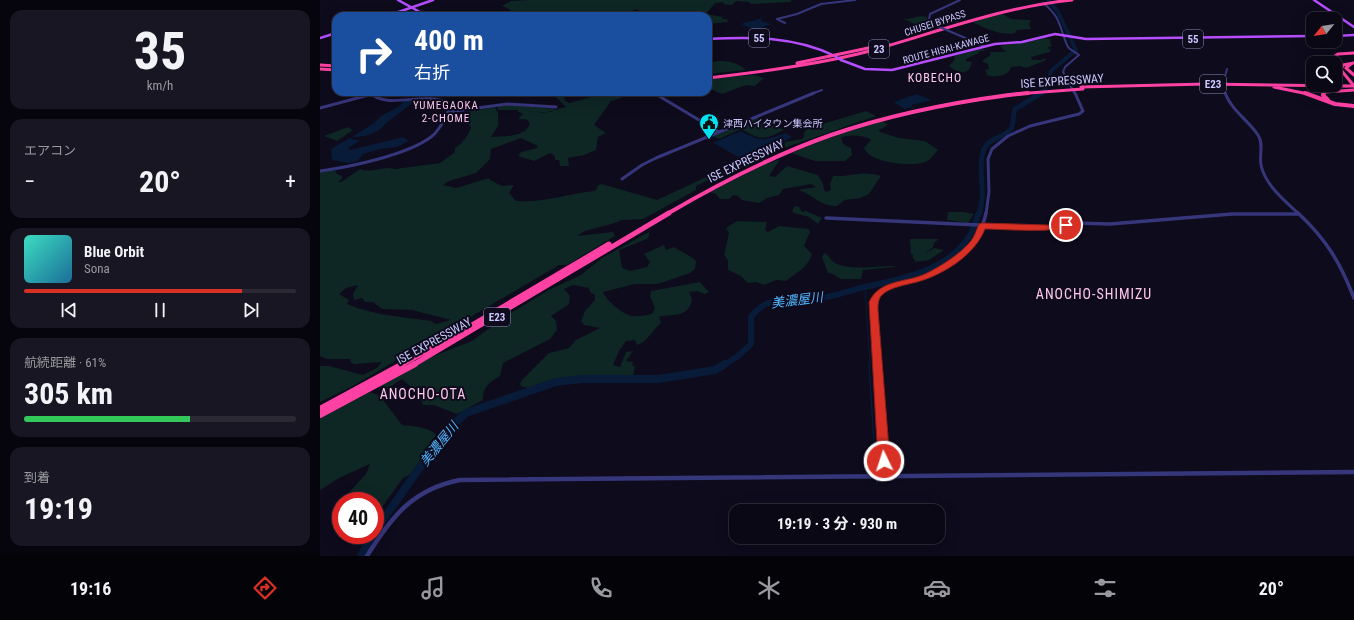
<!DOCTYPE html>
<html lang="ja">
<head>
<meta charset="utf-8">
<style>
	:root { --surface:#0a0815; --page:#181622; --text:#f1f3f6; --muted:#999aa0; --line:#2a2934; --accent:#d93025 }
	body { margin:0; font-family:"Roboto Condensed","Noto Sans JP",sans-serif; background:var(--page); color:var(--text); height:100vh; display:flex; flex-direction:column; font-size:15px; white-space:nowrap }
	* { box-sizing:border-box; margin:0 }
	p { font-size:13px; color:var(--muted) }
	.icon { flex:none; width:22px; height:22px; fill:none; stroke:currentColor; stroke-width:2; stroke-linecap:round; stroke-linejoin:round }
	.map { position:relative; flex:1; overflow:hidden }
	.panel { display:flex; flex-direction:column; gap:10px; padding:10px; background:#06040c; width:320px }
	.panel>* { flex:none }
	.banner { position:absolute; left:12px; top:12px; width:380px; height:84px; border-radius:12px; box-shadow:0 4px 16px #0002,0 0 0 1px var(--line); background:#1a4fa0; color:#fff; overflow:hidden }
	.needle { width:26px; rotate:240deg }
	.tools { position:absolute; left:986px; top:12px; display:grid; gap:8px }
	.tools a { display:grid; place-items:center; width:36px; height:36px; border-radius:8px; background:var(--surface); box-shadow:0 4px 16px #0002,0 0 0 1px var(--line); font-size:20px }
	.speed { position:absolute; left:12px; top:492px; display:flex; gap:8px; font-size:20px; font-weight:700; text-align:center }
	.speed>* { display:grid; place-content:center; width:52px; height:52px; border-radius:50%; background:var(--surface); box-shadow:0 4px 16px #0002,0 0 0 1px var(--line); line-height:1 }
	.speed .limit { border:6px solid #d22; background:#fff; color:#111 }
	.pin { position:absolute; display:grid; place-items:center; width:34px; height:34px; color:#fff; margin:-17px; border:2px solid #fff; border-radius:50%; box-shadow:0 1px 4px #0007 }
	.me { position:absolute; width:44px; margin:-22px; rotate:356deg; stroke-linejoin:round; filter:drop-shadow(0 0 3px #0008) }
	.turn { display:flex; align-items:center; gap:14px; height:84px; padding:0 16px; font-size:18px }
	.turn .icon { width:52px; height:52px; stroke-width:2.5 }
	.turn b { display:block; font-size:28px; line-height:34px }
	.big { font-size:30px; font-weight:700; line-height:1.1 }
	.panel .widget { flex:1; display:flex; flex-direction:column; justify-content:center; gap:6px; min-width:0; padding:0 14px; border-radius:12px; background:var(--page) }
	.panel .dial { align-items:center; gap:0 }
	.dial b { font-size:52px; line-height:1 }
	.song { display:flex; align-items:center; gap:12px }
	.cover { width:48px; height:48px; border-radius:6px; background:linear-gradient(135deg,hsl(170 70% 55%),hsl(200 70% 35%)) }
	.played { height:4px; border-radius:2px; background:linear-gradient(90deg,var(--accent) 80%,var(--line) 80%) }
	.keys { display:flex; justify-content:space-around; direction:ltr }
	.heat { display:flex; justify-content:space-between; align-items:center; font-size:22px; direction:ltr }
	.charge { height:6px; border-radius:3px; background:linear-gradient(90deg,#34c759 61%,var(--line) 0) }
	.trip { position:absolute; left:409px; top:504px; width:216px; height:40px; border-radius:12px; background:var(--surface); box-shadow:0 4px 16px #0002,0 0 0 1px var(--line); font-weight:700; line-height:40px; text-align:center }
	.tabs { display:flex; height:64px; justify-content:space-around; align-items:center; background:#040308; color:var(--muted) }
	.tabs .icon { width:28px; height:28px }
	.tabs .selected { color:var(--accent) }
	.tabs b { font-size:18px; color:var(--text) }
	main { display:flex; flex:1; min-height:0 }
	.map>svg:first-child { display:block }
	.green { fill:#0e2624; fill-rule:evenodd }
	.water { fill:#081b38 }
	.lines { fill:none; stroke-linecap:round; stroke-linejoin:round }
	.stream-far1 { stroke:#081b38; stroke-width:1 }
	.stream { stroke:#081b38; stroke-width:1.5 }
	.river-far3 { stroke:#081b38; stroke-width:4 }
	.river-far2 { stroke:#081b38; stroke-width:5 }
	.river-far1 { stroke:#081b38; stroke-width:6 }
	.river { stroke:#081b38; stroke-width:8 }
	.minor-far3 { stroke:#36367b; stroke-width:2 }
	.minor-far2 { stroke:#36367b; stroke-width:3 }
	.minor-far1 { stroke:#36367b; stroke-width:3.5 }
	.minor { stroke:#36367b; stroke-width:4.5 }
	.major { stroke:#b64dff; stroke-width:2.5 }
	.highway-far3 { stroke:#ff41a3; stroke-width:3 }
	.highway-far2 { stroke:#ff41a3; stroke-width:4 }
	.highway-far1 { stroke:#ff41a3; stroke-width:5 }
	.highway { stroke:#ff41a3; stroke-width:6 }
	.minor-bridge { stroke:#36367b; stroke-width:2 }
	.major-bridge { stroke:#b64dff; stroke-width:2.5 }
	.highway-bridge-far1 { stroke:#ff41a3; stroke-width:3 }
	.highway-bridge { stroke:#ff41a3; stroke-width:4 }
	.route { fill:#d93025; stroke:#8d1f18 }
	.labels { text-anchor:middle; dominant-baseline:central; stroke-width:4; stroke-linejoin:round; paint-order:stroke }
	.far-street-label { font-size:10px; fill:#cac6ff; stroke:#0d0b1c }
	.far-poi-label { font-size:10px; fill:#cac6ff; stroke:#0d0b1c; text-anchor:start }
	.shield { fill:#0d0b1c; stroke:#918ebb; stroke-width:1 }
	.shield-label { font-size:11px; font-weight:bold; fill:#cac6ff }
	.far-neighbourhood-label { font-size:11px; letter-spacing:1px; fill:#ffc8ed; stroke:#0d0b1c }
	.far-quarter-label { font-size:12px; letter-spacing:1px; fill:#ffc8ed; stroke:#0d0b1c }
	.street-label { font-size:12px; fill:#cac6ff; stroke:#0d0b1c }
	.water-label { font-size:13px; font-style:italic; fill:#54b6ff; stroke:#0d0b1c }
	.quarter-label { font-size:14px; letter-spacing:1px; fill:#ffc8ed; stroke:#0d0b1c }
</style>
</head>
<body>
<main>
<section class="panel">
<div class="widget dial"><b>35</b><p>km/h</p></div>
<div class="widget"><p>エアコン</p>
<div class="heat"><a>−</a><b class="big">20°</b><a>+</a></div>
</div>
<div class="widget">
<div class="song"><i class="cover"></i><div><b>Blue Orbit</b><p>Sona</p></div></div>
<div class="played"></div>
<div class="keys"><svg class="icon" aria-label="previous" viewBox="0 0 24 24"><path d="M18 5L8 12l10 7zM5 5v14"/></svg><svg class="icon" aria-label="pause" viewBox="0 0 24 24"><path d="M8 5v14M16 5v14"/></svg><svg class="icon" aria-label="next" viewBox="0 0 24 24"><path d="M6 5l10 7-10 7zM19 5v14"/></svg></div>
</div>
<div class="widget"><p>航続距離 · 61%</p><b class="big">305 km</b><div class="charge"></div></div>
<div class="widget"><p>到着</p><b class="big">19:19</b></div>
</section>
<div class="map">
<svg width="1034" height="556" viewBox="0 0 1034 556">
	<rect width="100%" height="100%" fill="#0d0b1c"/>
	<path class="green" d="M209 0H472L470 2 431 4 429 2 416 1 412 5 403 4 404 2 395 3 386 14 403 17 402 19H407L408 22 388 24V16H324L322 12 316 9 300 16H165L161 14C169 8 182 17 191 10L182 6 191 1Z
		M678 13 683 14 691 19 710 20 711 21 709 24 711 29 697 30 695 33C679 36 666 28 652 22Z
		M601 16 607 17 610 25 601 27 582 18 588 19Z
		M722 38 731 39 730 42 732 46 727 48 731 50 730 52 711 57 712 60H721L724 58 726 59 724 61 706 68 700 66 691 67C690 69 690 71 688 72 685 76 672 78 667 75L665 70 669 69 668 64 663 62V60L671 55 670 52H686L680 46C689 44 719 41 722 38Z
		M661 49 667 50 658 52 659 53 646 59V61L652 62C649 77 638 73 629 66L635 59 634 56Z
		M397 61C409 61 417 62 426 70L388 74V63Z
		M433 75 444 78 435 86 426 85 402 94 388 88V79Z
		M231 92H258L244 97 245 101 249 103 272 97 279 92H302L301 98 291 101 274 125 286 133 278 137 276 150 264 155 248 158 249 166H240L239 160H235V156L230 153 214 161 198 156 201 152 217 148 218 146 201 138 171 149 170 159 156 173 129 181 123 185 136 188 169 178 170 180 182 186 194 185 189 193 196 201C225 203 245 194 274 191L277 189 278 185 282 184 337 200 384 178 439 157 441 158 397 180 386 181 376 186V190L323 219 302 220 295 223 265 231 257 236 293 232 295 236 247 265H239L31 387 0 402V366H9L43 375 57 368 62 362 35 364 31 363 30 359H7L0 356V172L15 170 17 174 22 176V179L18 182H21L40 169C52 174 63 165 75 169L120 163 135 152V148C142 144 149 135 151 127L147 122 146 112 175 107 178 113V126L171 137C183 136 206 138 210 123L206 119H198L203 114 197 111 199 110H178V106L189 105 235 109 231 112H218C229 114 235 109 246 107ZM38 285 33 294 34 300 42 298 45 302H53L62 309 92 310 131 320 116 324 111 321C83 317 53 315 27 304L29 300 19 294 26 288Z
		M546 111 556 116 464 148 465 142 482 139 484 137V132L489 128Z
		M438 117 464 130C444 140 442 141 421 129L399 139 393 136Z
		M563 121 568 125 559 130 560 132 579 138 605 141 618 150C614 154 610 161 605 162 590 167 550 163 544 148L551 140C546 135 526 134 521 138L523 144 531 148 532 155 525 161H495L471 153 506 138Z
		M28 127 33 130 17 141 4 136Z
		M458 160 459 161 449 176 455 177 467 166 498 175 503 184 504 190 507 192 511 190 510 184 513 176C532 177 540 170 561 176L549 194 540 198 525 200 517 206C499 206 494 195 478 190L496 187 491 184 463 189 459 195 447 198 439 203 422 200 418 196 413 195 409 199H400L396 194 390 192 445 164Z
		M475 206 479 207 482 212 486 211 502 218 498 224 489 217 474 213 472 211Z
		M628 212H643L654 214 648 223 627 220Z
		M417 221 447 222 445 230 448 232 459 226 489 229 490 232 484 246 492 254C488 268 477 272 466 281L456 280 444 285 436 282 428 283 421 276 408 270V260L404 255 409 233 406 228Z
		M329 232V236L327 239 299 250 302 268 310 271 327 267 330 262 324 254 344 245 346 250 354 247C361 252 370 255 376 261L375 269 370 273 338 284H315L283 292C287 301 302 314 312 316 318 317 326 315 332 314L335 308 330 296 331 291 380 282 389 292 385 294 377 291 369 292 372 299C369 320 349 313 339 317L341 323C332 330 328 342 317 345L315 340 306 341 299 351 293 365 300 367 306 352 313 351 306 361 313 362 312 366H315L313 376C276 374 242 374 208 388L201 386 200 384 202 380 229 353 249 348 256 340 280 328 264 325 261 321 265 311 275 300V295L270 292 269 288 253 285 244 289 250 296 249 304 231 316 236 321 237 330 230 339 183 363 180 376C169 383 163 386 163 400L137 414 114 405H103L101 399 91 392V387L82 379 64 391 59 386 111 357 152 341 186 316 229 290 261 275 282 258Z
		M590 239H619L614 243 613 247 605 254 614 248 624 250 609 260 596 262 593 258V255L591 254Z
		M504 253C510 255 510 260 515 263 531 271 556 266 574 266L575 267 543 270 541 279H521L513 274 508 273 502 257Z
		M50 392 60 396 82 425C92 426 110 427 116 435L91 474 83 478 57 514 55 515V501H21V519L14 516 11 512 46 474 50 464 21 477 0 490V418Z"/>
	<path class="water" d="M442 18 441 21 452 24 435 30 421 24Z
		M597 94 612 100 592 105V107L585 109 573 102Z
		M83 101H95L65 124C60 133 41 138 32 137L54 123 61 116 80 106Z
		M421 131C441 142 444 141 465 133L472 137 463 142V146L450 151 447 150 443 151 444 152 422 159 393 143Z
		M83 137 89 141 77 147 60 149 43 154 38 161 29 163 12 160 11 149 29 138 40 141 28 148 30 150Z"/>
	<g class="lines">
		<path class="stream-far1" d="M75 0 86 6
			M545 287 550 365"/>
		<path class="stream" d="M549 364 556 475
			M556 478 557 484"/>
		<path class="river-far3" d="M721 94 727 86 731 71 756 50 738 12 728 0"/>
		<path class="river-far2" d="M659 214C667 193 657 170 663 152 667 138 681 139 690 130 695 125 692 115 695 109L722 93"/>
		<path class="river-far1" d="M404 365 418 356 431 344V317C449 293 470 302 495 299 513 297 531 290 549 286 585 278 629 270 650 235 654 228 656 220 659 213"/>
		<path class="river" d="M55 531 125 432 146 413 236 382 263 379H339L395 370 405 364
			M41 556 52 535"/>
		<path class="minor-far3" d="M723 3C741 17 739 26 747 45 748 49 755 52 759 55L745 67 743 72 755 94
			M457 19 477 14 501 4 535 0
			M457 19 465 23
			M615 25 609 20 610 14 640 0
			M629 31 664 46
			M904 80 907 69
			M904 89 906 94
			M50 92 52 94
			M332 92 336 94
			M53 94 62 92
			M491 94 502 90"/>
		<path class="minor-far2" d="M334 93 399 132
			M905 93C912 111 928 120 938 135 944 144 939 155 941 165 945 185 965 201 979 214
			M0 108 56 93
			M128 112 187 104 236 107
			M0 171C30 167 87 155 111 137 119 131 125 119 129 109L127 103C107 91 65 110 51 93
			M302 179 322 165 336 158 494 93
			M666 214 669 192 668 159 672 149 688 136 710 126 759 114 763 111 755 93"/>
		<path class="minor-far1" d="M978 213C1006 239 1020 262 1034 298
			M506 218 728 228 754 223 790 224 912 214H979
			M557 365 553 310 557 295C569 284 586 283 601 279 630 270 660 243 666 213"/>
		<path class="minor" d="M557 364 565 476
			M47 556C71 517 93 489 140 480L1034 472"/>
		<path class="major" d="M78 0 107 16
			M994 0 1034 27
			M67 16 113 0
			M1015 36 1034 35
			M0 38 16 33
			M388 39C432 37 474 36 515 56
			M521 60 545 69 572 70 675 44 702 42 735 34 766 39 993 36"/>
		<path class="highway-far3" d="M477 63 553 47
			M1010 63V59L1018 54 1034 53
			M1034 63 1023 65 1021 70 1034 86
			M1031 64 1026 68 1034 75
			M0 65 16 66
			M1015 68 1021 75
			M0 69 16 70
			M388 78C441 72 495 65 546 52 615 33 681 7 752 0
			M761 87 886 84 1026 86
			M954 87 988 94
			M1003 94 1005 92 1034 90"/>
		<path class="highway-far2" d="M985 93 1015 104 1034 106
			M1004 93 1003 95 1008 100
			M347 214C400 183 454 155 511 135 569 115 629 103 689 95"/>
		<path class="highway-far1" d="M81 365 125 341 289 244
			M93 365 349 213"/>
		<path class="highway" d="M0 409 83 364
			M0 415 95 364"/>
		<path class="minor-bridge" d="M615 25 629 31"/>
		<path class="major-bridge" d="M515 56 521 60"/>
		<path class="highway-bridge-far1" d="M1026 86H1034
			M696 94 763 89"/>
		<path class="highway-bridge" d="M689 95 708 93"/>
	</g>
	<path class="route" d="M662 223 728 225 746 223 750 225C741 234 681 229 665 229 655 255 623 275 597 282 586 285 570 287 562 295 558 299 558 305 558 310L570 461 568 465H560L558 461 549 302C560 279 585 283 605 274 620 267 647 250 654 236 656 232 657 228 659 224Z"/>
	<defs>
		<symbol id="civic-pin" viewBox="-11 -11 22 30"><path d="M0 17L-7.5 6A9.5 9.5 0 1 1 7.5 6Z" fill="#00e2f1" stroke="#0d0b1c"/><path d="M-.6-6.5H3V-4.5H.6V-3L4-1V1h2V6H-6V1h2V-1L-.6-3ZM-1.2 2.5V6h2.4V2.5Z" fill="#111"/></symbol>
	</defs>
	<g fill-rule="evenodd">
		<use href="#civic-pin" x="378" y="112" width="22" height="30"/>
	</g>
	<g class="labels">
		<g class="far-street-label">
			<text transform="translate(615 23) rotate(-18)">CHUSEI BYPASS</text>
			<text transform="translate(626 49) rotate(-15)">ROUTE HISAI-KAWAGE</text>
		</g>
		<g class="far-poi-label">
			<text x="403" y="123">津西ハイタウン集会所</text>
		</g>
		<g class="shield">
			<rect x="429" y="29" width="20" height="18" rx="3"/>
			<rect x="863" y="30" width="20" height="18" rx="3"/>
			<rect x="549" y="40" width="20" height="18" rx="3"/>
			<rect x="880" y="75" width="26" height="18" rx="3"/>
			<rect x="164" y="308" width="26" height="18" rx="3"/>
		</g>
		<g class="shield-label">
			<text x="439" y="38">55</text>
			<text x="873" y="39">55</text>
			<text x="559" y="49">23</text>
			<text x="893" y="84">E23</text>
			<text x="177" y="317">E23</text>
		</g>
		<g class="far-neighbourhood-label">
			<text x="126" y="105">YUMEGAOKA<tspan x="126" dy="13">2-CHOME</tspan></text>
		</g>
		<g class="far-quarter-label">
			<text x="615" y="78">KOBECHO</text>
		</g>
		<g class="street-label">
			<text transform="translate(742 81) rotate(-4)">ISE EXPRESSWAY</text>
			<text transform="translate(426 161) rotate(-26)">ISE EXPRESSWAY</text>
			<text transform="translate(114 341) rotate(-29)">ISE EXPRESSWAY</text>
		</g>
		<g class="water-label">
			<text transform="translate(477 300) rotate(-7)">美濃屋川</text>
			<text transform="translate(119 444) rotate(-51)">美濃屋川</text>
		</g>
		<g class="quarter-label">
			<text x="774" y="294">ANOCHO-SHIMIZU</text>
			<text x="103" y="394">ANOCHO-OTA</text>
		</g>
	</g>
</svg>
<div class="tools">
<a><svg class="needle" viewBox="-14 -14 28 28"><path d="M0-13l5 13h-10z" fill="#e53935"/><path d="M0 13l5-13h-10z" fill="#999aa0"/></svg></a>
<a><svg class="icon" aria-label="search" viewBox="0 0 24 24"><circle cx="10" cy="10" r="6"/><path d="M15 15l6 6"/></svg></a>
</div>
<div class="speed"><div class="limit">40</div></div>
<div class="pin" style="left:746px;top:225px;background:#d93025"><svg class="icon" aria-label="arrive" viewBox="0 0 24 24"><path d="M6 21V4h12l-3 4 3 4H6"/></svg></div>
<svg class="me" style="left:564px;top:461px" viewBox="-20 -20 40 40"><circle r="17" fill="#d93025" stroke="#fff" stroke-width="3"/><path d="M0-11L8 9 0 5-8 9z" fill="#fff"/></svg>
<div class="trip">19:19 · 3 分 · 930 m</div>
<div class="banner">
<div class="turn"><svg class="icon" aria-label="right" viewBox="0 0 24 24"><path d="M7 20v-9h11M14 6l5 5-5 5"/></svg><div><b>400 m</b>右折</div></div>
</div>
</div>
</main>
<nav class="tabs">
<b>19:16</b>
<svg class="icon selected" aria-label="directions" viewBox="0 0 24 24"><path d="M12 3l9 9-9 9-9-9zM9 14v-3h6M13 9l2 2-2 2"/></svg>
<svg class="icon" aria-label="music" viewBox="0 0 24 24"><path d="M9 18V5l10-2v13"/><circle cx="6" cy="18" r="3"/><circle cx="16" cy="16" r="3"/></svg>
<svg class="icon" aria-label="phone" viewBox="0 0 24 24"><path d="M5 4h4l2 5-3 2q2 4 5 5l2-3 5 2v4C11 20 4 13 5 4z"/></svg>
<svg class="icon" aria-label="climate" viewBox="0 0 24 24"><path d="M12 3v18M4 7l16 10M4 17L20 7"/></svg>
<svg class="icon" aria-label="car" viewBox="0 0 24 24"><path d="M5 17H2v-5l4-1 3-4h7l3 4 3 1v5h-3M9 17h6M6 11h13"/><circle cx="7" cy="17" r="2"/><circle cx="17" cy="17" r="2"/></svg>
<svg class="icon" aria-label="filters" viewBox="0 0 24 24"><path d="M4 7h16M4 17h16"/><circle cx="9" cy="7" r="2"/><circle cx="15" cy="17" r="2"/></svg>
<b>20°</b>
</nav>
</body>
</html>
